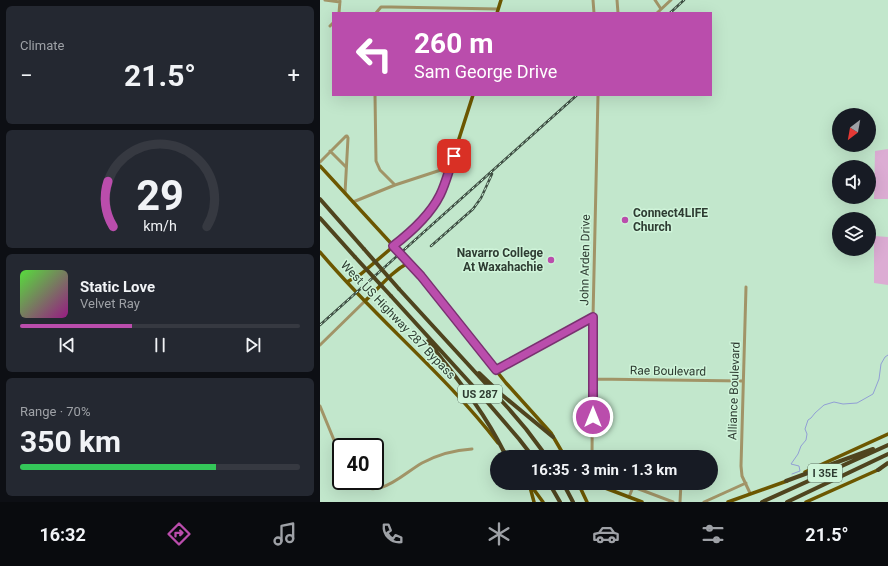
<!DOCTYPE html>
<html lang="en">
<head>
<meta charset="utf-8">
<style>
	:root { --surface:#171b24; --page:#242831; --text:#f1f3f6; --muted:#9ea1a6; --line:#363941; --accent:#ba4dac }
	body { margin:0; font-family:Roboto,sans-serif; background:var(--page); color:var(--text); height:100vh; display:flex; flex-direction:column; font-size:15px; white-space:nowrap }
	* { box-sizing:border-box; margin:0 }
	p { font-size:13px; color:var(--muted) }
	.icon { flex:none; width:22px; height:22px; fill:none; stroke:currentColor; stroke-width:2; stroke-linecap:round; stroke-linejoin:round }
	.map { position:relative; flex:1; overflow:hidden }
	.sheet { display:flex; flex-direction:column; gap:6px; padding:6px; background:#0d0f14; width:320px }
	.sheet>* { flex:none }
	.top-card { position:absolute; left:12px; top:12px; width:380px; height:84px; border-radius:0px; box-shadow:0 4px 16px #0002; background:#ba4dac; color:#fff; overflow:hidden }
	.needle { width:26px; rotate:211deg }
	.fabs { position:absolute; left:512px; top:108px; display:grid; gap:8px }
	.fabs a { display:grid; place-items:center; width:44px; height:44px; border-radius:50%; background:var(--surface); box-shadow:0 4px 16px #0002; font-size:20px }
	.speed { position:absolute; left:12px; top:438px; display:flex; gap:8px; font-size:20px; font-weight:700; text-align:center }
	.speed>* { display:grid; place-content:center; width:52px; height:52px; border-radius:50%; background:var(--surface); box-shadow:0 4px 16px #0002; line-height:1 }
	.speed .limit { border:2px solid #111; border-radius:6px; background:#fff; color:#111 }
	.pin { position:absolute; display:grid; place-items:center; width:34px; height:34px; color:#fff; margin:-17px; border-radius:8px; box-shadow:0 2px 6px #0006 }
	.me { position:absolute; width:44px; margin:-22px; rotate:0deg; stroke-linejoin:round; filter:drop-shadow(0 0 3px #0008) }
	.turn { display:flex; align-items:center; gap:14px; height:84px; padding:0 16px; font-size:18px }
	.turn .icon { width:52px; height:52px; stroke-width:2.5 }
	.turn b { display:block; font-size:28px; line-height:34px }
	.big { font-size:30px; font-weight:700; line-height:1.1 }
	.sheet .card { flex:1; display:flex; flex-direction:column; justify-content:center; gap:6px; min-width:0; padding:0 14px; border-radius:6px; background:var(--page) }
	.sheet .dial { align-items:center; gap:0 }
	.dial svg { height:104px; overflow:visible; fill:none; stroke:var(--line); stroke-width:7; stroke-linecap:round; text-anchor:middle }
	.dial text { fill:var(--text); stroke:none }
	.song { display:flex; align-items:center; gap:12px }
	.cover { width:48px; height:48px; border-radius:6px; background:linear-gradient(135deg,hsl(110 70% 55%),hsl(310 70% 35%)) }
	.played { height:4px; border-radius:2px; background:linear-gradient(90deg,var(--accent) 40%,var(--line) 40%) }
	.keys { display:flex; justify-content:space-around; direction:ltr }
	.heat { display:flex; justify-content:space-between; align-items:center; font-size:22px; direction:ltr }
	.charge { height:6px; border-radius:3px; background:linear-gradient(90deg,#34c759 70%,var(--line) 0) }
	.trip { position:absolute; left:170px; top:450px; width:228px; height:40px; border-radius:20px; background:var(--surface); box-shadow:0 4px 16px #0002; font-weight:700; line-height:40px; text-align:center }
	.tabs { display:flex; height:64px; justify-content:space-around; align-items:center; background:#090b0e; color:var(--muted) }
	.tabs .icon { width:28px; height:28px }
	.tabs .active { color:var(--accent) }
	.tabs b { font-size:18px; color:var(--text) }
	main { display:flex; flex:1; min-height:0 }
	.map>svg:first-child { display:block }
	.green { fill:#dcacd3 }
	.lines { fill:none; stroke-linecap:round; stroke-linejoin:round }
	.stream { stroke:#919fd5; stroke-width:1 }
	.minor { stroke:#a19467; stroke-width:3 }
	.major { stroke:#6c5700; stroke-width:3.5 }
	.highway { stroke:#4f441e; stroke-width:4 }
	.rail-casing { stroke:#3e4f43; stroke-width:2.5 }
	.rail { stroke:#cff4d9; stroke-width:1; stroke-dasharray:3; stroke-linecap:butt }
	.highway-bridge { stroke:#4f441e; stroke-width:4 }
	.route-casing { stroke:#793270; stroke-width:10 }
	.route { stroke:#ba4dac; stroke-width:7 }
	.poi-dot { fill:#ba4dac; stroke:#cff4d9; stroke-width:1.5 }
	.labels { text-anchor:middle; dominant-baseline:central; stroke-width:3; stroke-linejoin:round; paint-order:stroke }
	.shield { fill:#cff4d9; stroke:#5e7364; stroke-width:1 }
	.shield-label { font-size:11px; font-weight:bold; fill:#2e3c32 }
	.poi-label { font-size:12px; font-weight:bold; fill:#2e3c32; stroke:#cff4d9; text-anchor:start }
	.street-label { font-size:12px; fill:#2e3c32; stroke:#cff4d9 }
</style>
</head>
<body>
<main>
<section class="sheet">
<div class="card"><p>Climate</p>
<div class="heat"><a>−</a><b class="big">21.5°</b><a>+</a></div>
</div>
<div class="card dial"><svg viewBox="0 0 100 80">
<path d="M14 69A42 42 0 1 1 86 69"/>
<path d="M14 69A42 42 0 0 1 10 34" stroke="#ba4dac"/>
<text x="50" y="56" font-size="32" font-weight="700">29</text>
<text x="50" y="72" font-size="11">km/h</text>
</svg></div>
<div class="card">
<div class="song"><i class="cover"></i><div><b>Static Love</b><p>Velvet Ray</p></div></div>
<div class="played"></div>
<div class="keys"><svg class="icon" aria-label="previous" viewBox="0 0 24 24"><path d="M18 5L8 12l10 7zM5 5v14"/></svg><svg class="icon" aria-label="pause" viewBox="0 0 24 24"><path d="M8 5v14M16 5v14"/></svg><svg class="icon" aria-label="next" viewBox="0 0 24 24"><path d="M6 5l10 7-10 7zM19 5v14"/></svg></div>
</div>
<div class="card"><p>Range · 70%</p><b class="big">350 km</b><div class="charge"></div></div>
</section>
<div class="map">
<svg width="568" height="502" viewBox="0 0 568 502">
	<rect width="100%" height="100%" fill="#c2e7cc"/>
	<path class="green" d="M568 149V199H554L555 151Z
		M554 236 568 237V285L554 283Z"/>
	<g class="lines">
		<path class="stream" d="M472 474 480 471 479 466 471 464 478 454 481 446 486 440 487 434 485 429 488 420 491 418 495 413 504 405 514 402 523 404 537 403 553 394 559 379 561 364 565 357 568 355"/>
		<path class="minor" d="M5 0 20 2
			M273 0 274 13
			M297 0 298 13
			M335 0 341 9
			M19 13 20 1
			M56 13 61 7H71L178 9
			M337 13 351 0
			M10 26 13 23
			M55 95 56 161 60 170 75 185
			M10 151 26 167
			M0 162 26 136H27L28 138 25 193
			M33 202 75 185 130 167
			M426 287 421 466 422 476 430 493
			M0 345 45 301
			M175 370 273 317
			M273 379 423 381
			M0 406 21 457
			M257 457 264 454
			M272 457 273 317 278 95
			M34 481C58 502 81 475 102 463 117 455 135 450 152 449
			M303 483 353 502
			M377 483V485
			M309 497 313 487
			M360 502 361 483
			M384 502 426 483"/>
		<path class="major" d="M177 13 181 0
			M0 166 101 276 186 383 231 433 245 457
			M0 252C56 319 125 374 178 443
			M27 282 41 274 75 245 101 221 116 202 121 194 128 173 153 95
			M45 301C59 288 71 272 88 263
			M183 450 188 457
			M485 472 568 434
			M209 483 223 502
			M258 483 267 502
			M272 483 322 502
			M210 487 214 502
			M408 502 467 481
			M486 502 560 469"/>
		<path class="highway" d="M0 199 44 249
			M0 218 35 257
			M79 289 189 409 206 429 227 457
			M71 296 162 396 199 439 213 457
			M108 341C135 376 164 411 184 452
			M159 373 182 395 233 437
			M558 470 568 463
			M466 481 553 449
			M229 483 240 502
			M243 483 253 502
			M442 502 568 445
			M467 502 568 454"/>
		<defs>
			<path id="rail" d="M350 13 364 0
				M111 246 153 209 161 198 172 174
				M0 325 257 95"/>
		</defs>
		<use href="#rail" class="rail-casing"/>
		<use href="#rail" class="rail"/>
		<path class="highway-bridge" d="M44 249 79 289
			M35 257 71 296"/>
	</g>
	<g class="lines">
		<defs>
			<path id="route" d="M134 156C129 169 126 183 120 195 110 215 90 233 73 246L101 276 176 370 273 317V417"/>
		</defs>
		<use href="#route" class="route-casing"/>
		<use href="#route" class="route"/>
	</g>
	<g class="poi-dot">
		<circle cx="305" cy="220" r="4"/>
		<circle cx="231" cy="260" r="4"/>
	</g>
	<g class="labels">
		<g class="shield">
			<rect x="138" y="385" width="44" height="18" rx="3"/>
			<rect x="488" y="464" width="34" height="18" rx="3"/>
		</g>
		<g class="shield-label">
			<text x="160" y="394">US 287</text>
			<text x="505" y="473">I 35E</text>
		</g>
		<g class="poi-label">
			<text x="313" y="213">Connect4LIFE<tspan x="313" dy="14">Church</tspan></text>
			<text x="223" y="253" text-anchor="end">Navarro College<tspan x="223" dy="14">At Waxahachie</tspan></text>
		</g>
		<g class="street-label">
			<text transform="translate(265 260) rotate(-89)">John Arden Drive</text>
			<text transform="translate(78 320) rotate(46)">West US Highway 287 Bypass</text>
			<text transform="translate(348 371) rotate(1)">Rae Boulevard</text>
			<text transform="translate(414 391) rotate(-88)">Alliance Boulevard</text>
		</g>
	</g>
</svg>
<div class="fabs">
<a><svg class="needle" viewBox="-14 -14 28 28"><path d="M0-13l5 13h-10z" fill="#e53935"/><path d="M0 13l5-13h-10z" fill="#9ea1a6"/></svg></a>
<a><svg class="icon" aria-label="sound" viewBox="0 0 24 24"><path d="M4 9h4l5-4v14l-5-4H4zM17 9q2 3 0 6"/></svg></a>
<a><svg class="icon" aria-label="layers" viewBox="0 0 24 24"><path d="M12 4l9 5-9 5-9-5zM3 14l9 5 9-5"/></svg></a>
</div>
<div class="speed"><div class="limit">40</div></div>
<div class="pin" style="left:134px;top:156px;background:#d93025"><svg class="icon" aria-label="arrive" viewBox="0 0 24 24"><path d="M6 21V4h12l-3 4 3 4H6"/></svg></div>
<svg class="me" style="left:273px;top:417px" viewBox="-20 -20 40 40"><circle r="17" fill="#ba4dac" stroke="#fff" stroke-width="3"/><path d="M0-11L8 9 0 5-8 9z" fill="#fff"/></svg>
<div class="trip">16:35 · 3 min · 1.3 km</div>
<div class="top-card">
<div class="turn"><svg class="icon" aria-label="left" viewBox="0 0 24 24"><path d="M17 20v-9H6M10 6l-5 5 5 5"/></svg><div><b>260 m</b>Sam George Drive</div></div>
</div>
</div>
</main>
<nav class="tabs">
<b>16:32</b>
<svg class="icon active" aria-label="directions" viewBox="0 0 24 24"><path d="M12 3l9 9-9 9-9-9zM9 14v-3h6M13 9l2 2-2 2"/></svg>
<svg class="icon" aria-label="music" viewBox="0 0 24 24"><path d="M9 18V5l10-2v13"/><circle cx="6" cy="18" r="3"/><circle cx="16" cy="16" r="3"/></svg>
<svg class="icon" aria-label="phone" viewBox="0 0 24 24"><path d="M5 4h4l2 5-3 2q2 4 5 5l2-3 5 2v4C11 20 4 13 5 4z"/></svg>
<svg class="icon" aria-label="climate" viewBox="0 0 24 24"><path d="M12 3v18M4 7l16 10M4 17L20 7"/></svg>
<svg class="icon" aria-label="car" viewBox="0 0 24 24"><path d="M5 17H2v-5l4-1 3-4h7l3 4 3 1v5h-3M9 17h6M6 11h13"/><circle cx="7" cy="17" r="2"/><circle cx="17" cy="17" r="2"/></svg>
<svg class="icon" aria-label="filters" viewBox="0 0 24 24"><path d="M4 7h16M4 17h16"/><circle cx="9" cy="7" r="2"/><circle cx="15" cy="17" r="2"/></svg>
<b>21.5°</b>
</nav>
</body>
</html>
